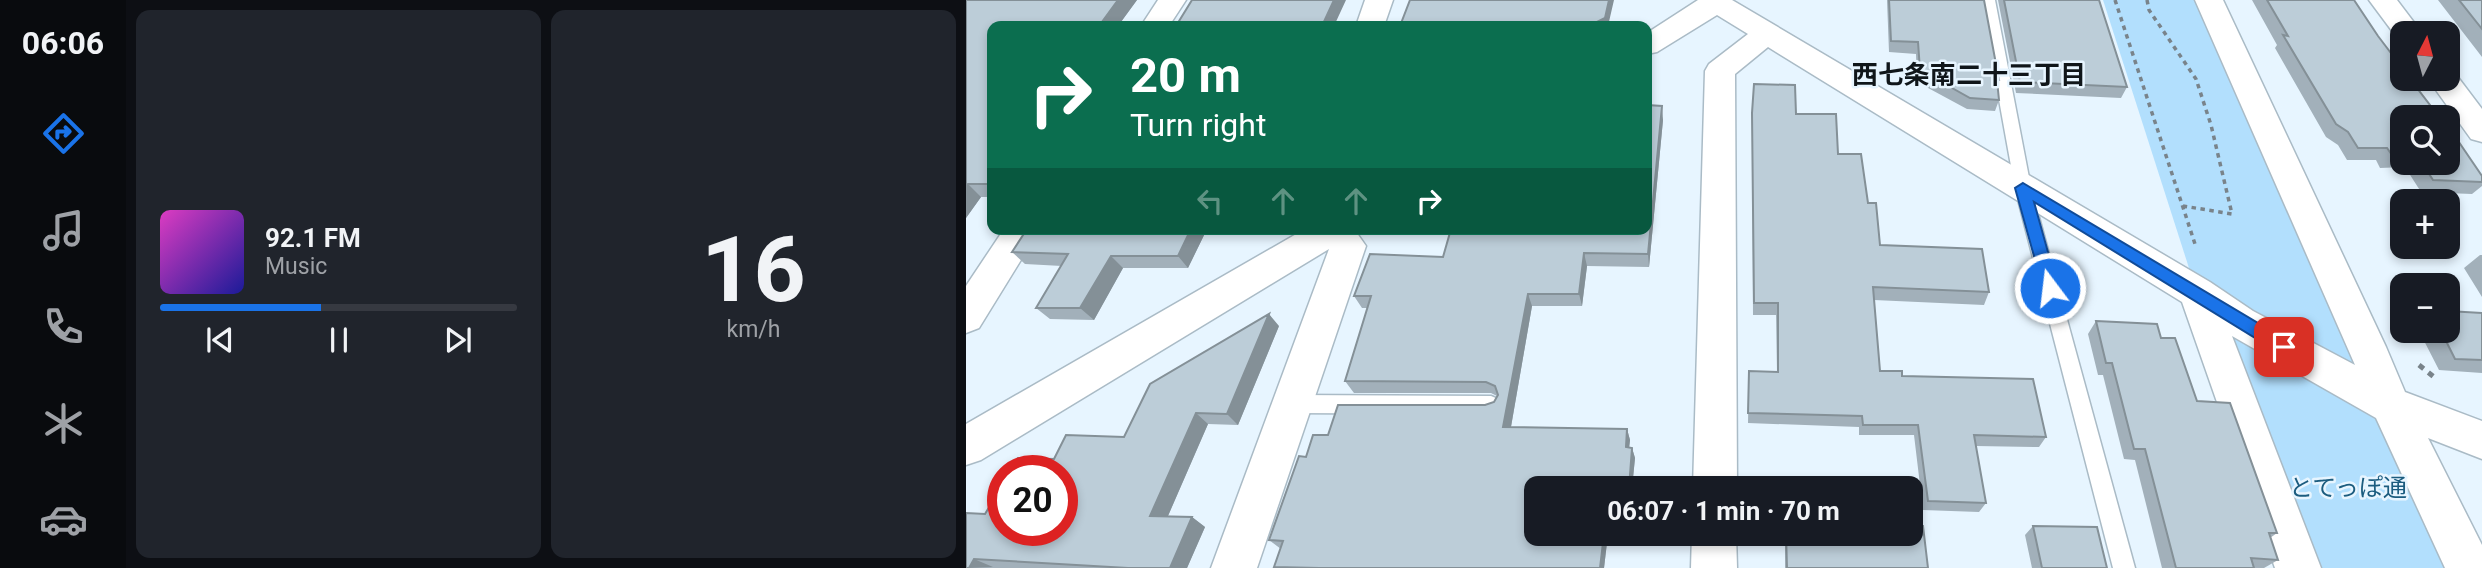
<!DOCTYPE html>
<html lang="en">
<head>
<meta charset="utf-8">
<style>
	:root { --surface:#171b24; --page:#20242c; --text:#f1f3f6; --muted:#9ea1a6; --line:#363941; --accent:#1a73e8 }
	body { margin:0; font-family:Roboto,"Noto Sans JP",sans-serif; background:var(--page); color:var(--text); height:100vh; display:flex; flex-direction:column; font-size:26px; white-space:nowrap }
	* { box-sizing:border-box; margin:0 }
	p { font-size:23px; color:var(--muted) }
	.icon { flex:none; width:38px; height:38px; fill:none; stroke:currentColor; stroke-width:2; stroke-linecap:round; stroke-linejoin:round }
	.map { position:relative; flex:1; overflow:hidden }
	.drawer { display:flex; flex-direction:column; gap:10px; padding:10px; background:#0d0f14; width:840px }
	.drawer>* { flex:none }
	.guide { position:absolute; left:21px; top:21px; width:665px; height:214px; border-radius:14px; box-shadow:0 4px 10px #0003; background:#0b6e4f; color:#fff; overflow:hidden }
	.needle { width:46px; rotate:6deg }
	.controls { position:absolute; left:1424px; top:21px; display:grid; gap:14px }
	.controls a { display:grid; place-items:center; width:70px; height:70px; border-radius:14px; background:var(--surface); box-shadow:0 4px 10px #0003; font-size:35px }
	.speed { position:absolute; left:21px; top:455px; display:flex; gap:14px; font-size:35px; font-weight:700; text-align:center }
	.speed>* { display:grid; place-content:center; width:91px; height:91px; border-radius:50%; background:var(--surface); box-shadow:0 4px 10px #0003; line-height:1 }
	.speed .limit { border:10px solid #d22; background:#fff; color:#111 }
	.pin { position:absolute; display:grid; place-items:center; width:60px; height:60px; color:#fff; margin:-30px; border-radius:14px; box-shadow:0 4px 10px #0006 }
	.me { position:absolute; width:77px; margin:-38px; rotate:345deg; stroke-linejoin:round; filter:drop-shadow(0 0 5px #0008) }
	.turn { display:flex; align-items:center; gap:24px; height:147px; padding:0 28px; font-size:32px }
	.turn .icon { width:91px; height:91px; stroke-width:2.5 }
	.turn b { display:block; font-size:49px; line-height:60px }
	.lanes { display:flex; align-items:center; height:66px; padding:0 28px; background:#0003; justify-content:center; gap:35px; direction:ltr }
	.lanes .off { opacity:.35 }
	.drawer .widget { flex:1; display:flex; flex-direction:column; justify-content:center; gap:10px; min-width:0; padding:0 24px; border-radius:14px; background:var(--page) }
	.drawer .dial { align-items:center; gap:0 }
	.dial b { font-size:91px; line-height:1 }
	.song { display:flex; align-items:center; gap:21px }
	.cover { width:84px; height:84px; border-radius:10px; background:linear-gradient(135deg,hsl(310 70% 55%),hsl(240 70% 35%)) }
	.played { height:7px; border-radius:4px; background:linear-gradient(90deg,var(--accent) 45%,var(--line) 45%) }
	.keys { display:flex; justify-content:space-around; direction:ltr }
	.drawer .tiles { flex:1; display:grid; gap:10px; grid-template-columns:repeat(2,1fr) }
	.trip { position:absolute; left:558px; top:476px; width:399px; height:70px; border-radius:14px; background:var(--surface); box-shadow:0 4px 10px #0003; font-weight:700; line-height:70px; text-align:center }
	main { display:flex; flex:1; min-height:0 }
	.menu { display:flex; flex-direction:column; width:126px; justify-content:space-around; align-items:center; background:#090b0e; color:var(--muted) }
	.menu .icon { width:49px; height:49px }
	.menu .selected { color:var(--accent) }
	.menu b { font-size:32px; color:var(--text) }
	.map>svg:first-child { display:block }
	.green { fill:#b2dffd }
	.lines { fill:none; stroke-linecap:round; stroke-linejoin:round }
	.service-casing { stroke:#aabbc6; stroke-width:3 }
	.minor-casing { stroke:#aabbc6; stroke-width:3 }
	.path-far1 { stroke:#79838a; stroke-width:3.5; stroke-dasharray:4.5 4.5; stroke-linecap:butt }
	.path { stroke:#79838a; stroke-width:5; stroke-dasharray:6 6; stroke-linecap:butt }
	.service { fill:#fff; fill-rule:evenodd }
	.minor { fill:#fff; fill-rule:evenodd }
	.wall { fill:#a2b0ba }
	.shaded-wall { fill:#849097 }
	.building { fill:#bccdd8; stroke:#849097; stroke-width:2 }
	.route { fill:#1a73e8; stroke:#114b97; stroke-width:2 }
	.labels { text-anchor:middle; dominant-baseline:central; stroke-width:5; stroke-linejoin:round; paint-order:stroke }
	.park-label { font-size:24px; fill:#1b5c7f; stroke:#e7f5ff }
	.neighbourhood-label { font-size:26px; font-weight:bold; fill:#10161a; stroke:#e7f5ff }
</style>
</head>
<body>
<main>
<nav class="menu">
<b>06:06</b>
<svg class="icon selected" aria-label="directions" viewBox="0 0 24 24"><path d="M12 3l9 9-9 9-9-9zM9 14v-3h6M13 9l2 2-2 2"/></svg>
<svg class="icon" aria-label="music" viewBox="0 0 24 24"><path d="M9 18V5l10-2v13"/><circle cx="6" cy="18" r="3"/><circle cx="16" cy="16" r="3"/></svg>
<svg class="icon" aria-label="phone" viewBox="0 0 24 24"><path d="M5 4h4l2 5-3 2q2 4 5 5l2-3 5 2v4C11 20 4 13 5 4z"/></svg>
<svg class="icon" aria-label="climate" viewBox="0 0 24 24"><path d="M12 3v18M4 7l16 10M4 17L20 7"/></svg>
<svg class="icon" aria-label="car" viewBox="0 0 24 24"><path d="M5 17H2v-5l4-1 3-4h7l3 4 3 1v5h-3M9 17h6M6 11h13"/><circle cx="7" cy="17" r="2"/><circle cx="17" cy="17" r="2"/></svg>
</nav>
<section class="drawer">
<div class="tiles">
<div class="widget">
<div class="song"><i class="cover"></i><div><b>92.1 FM</b><p>Music</p></div></div>
<div class="played"></div>
<div class="keys"><svg class="icon" aria-label="previous" viewBox="0 0 24 24"><path d="M18 5L8 12l10 7zM5 5v14"/></svg><svg class="icon" aria-label="pause" viewBox="0 0 24 24"><path d="M8 5v14M16 5v14"/></svg><svg class="icon" aria-label="next" viewBox="0 0 24 24"><path d="M6 5l10 7-10 7zM19 5v14"/></svg></div>
</div>
<div class="widget dial"><b>16</b><p>km/h</p></div>
</div>
</section>
<div class="map">
<svg width="1516" height="568" viewBox="0 0 1516 568">
	<rect width="100%" height="100%" fill="#e7f5ff"/>
	<path class="green" d="M1137 0H1243L1503 568H1332L1231 293Z"/>
	<g class="lines">
		<defs>
			<path id="service" d="M1015 0H1029L1065 188 1169 568H1147L1049 188Z
				M326 395 525 396 532 399 535 405 532 411 525 414 326 413 319 410 316 404 319 398Z"/>
			<path id="minor" d="M192 0H220L203 26H175Z
				M399 0H427L418 26H390Z
				M732 0H766L1244 282 1287 311 1389 365 1229 0H1257L1420 347 1439 392 1516 421V459L1462 438 1516 545V568H1479L1410 418 1266 336 1355 568H1309L1216 302 802 47 769 74 771 488H727L739 71 743 64 782 34 751 15 691 52 681 54V33Z
				M1403 0H1431L1456 33H1437V41L1432 39Z
				M1482 70 1488 72 1516 109V142L1505 139 1462 79H1482Z
				M38 229H74L13 328 0 333V286Z
				M339 229H388L400 246 291 568H245L363 249 15 460 0 465V424Z
				M726 534H770L771 568H725Z"/>
		</defs>
		<use href="#service" class="service-casing"/>
		<use href="#minor" class="minor-casing"/>
		<path class="path-far1" d="M1149 0 1230 247
			M1181 0 1183 10 1230 79 1245 125 1266 214 1217 206"/>
		<path class="path" d="M1453 365 1468 377"/>
		<use href="#service" class="service"/>
		<use href="#minor" class="minor"/>
	</g>
	<path class="wall" d="M0 0H171L152 26H26V197H15L0 218Z
		M921 0H1018L1033 80 1031 85 1033 100 1029 111 1001 109 951 82 950 54 923 52Z
		M1032 0H1133L1161 87 1155 98 1050 93Z
		M1286 0H1388L1437 117V163H1482L1516 176V186L1506 194 1455 192 1439 167 1414 168 1410 160H1381L1372 145 1360 137 1309 48 1311 45Z
		M1472 0H1516V57Z
		M786 113 830 114 872 154 902 203 914 245 1023 292 1018 305 908 300 914 371 936 376 1080 437 1073 447 1010 446 1020 503 1013 512 957 510 948 435H893V427L782 423 783 371 811 372 810 315H787Z
		M697 120 683 267 621 266 616 306H566L545 427 661 429 664 440 663 447 666 448 669 458 666 488H570V534H642L638 568H310L308 567 315 549 303 540 340 457 362 435 519 405 528 402 531 396 525 393H388L379 381 402 308H396L388 296 477 257Z
		M241 229 222 268H157L128 320 84 319 70 308 96 266 59 264 46 252Z
		M1514 255H1516V297L1498 268Z
		M1516 313V373L1473 370 1453 331H1482Z
		M1130 321 1195 338 1231 401 1311 533 1304 538 1312 560 1298 568H1196L1169 460 1158 459 1137 375H1132L1122 334Z
		M313 326 272 425 242 424 202 516 226 517 239 527 221 568H0L19 514 88 459 158 437Z
		M1067 526 1141 568H1066L1059 535Z
		M819 534H945L962 568H819Z"/>
	<path class="shaded-wall" d="M152 0H171L152 26H133Z
		M368 0H380L368 26H356Z
		M643 0H648L642 26H623Z
		M696 106 697 120 683 267 682 254Z
		M2 184 15 197 0 218V186Z
		M225 229H241L222 268 212 256Z
		M618 253 621 266 616 306 613 294Z
		M145 256 157 268 128 320 114 308Z
		M562 294 566 306 543 438 537 427Z
		M303 314 313 326 272 425 261 414Z
		M230 413 242 424 198 525 184 516Z
		M661 429 664 440 662 458 660 447Z
		M666 448 669 458 666 488H663Z
		M226 517 239 527 221 568H204Z
		M638 534H642L638 568H634Z
		M8 559 27 567 3 568Z"/>
	<path class="building" d="M0 0H152L133 26H26V184H2L0 186Z
		M226 0H368L356 26H210Z
		M444 0H643L639 18 623 26H434Z
		M923 0H1018L1033 80H1031L1033 100 1004 98 954 70 952 42 925 41Z
		M1038 0H1133L1161 87 1054 82Z
		M1301 0H1388L1412 36 1437 69V79H1444L1471 114 1475 115 1477 117H1437V155H1426L1421 148H1392L1382 132 1370 124 1317 35 1322 36Z
		M1493 0H1516V29Z
		M788 84 829 85 830 114H870L872 154H895L902 203H910L914 245 1016 249 1023 292 907 287 914 371H936V376L1067 379 1080 437 1008 435 1020 503 962 501 952 425H897L896 416 782 413 783 371 812 372V303H788L786 113Z
		M681 105 696 106 682 254 618 253 613 294H562L537 427 661 429 660 447 666 448 663 488H570V534H638L634 568H353L308 567 317 541 303 540 333 456 340 457 347 435H362L372 405H519L528 402 532 395 529 386 520 382 379 381 405 296H388L404 254 477 257 485 229H681Z
		M1482 126 1516 176V182L1467 180 1456 163H1482Z
		M61 229H225L212 256H145L114 308H70L102 254 46 252Z
		M1482 311 1516 313V360L1489 359 1475 331H1482Z
		M303 314 261 414 230 413 184 516 226 517 204 568H162L8 559 3 568H0V513L19 514 37 484V530H96V471H44L52 458 88 459 100 435 158 437 184 384Z
		M1130 321 1191 324 1195 338H1209L1231 401 1264 403 1311 533H1303L1312 560 1285 558 1288 568H1210L1179 449H1168L1146 363H1140Z
		M945 526H957L962 568H821L820 534H945Z
		M1067 526 1131 527 1141 568H1076Z"/>
	<path class="route" d="M1057 183 1324 342 1326 347 1324 352 1318 354 1312 352 1068 202 1092 288 1084 294 1078 292 1049 188Z"/>
	<g class="labels">
		<g class="park-label">
			<text x="1382" y="488">とてっぽ通</text>
		</g>
		<g class="neighbourhood-label">
			<text x="1003" y="75">西七条南二十三丁目</text>
		</g>
	</g>
</svg>
<div class="controls">
<a><svg class="needle" viewBox="-14 -14 28 28"><path d="M0-13l5 13h-10z" fill="#e53935"/><path d="M0 13l5-13h-10z" fill="#9ea1a6"/></svg></a>
<a><svg class="icon" aria-label="search" viewBox="0 0 24 24"><circle cx="10" cy="10" r="6"/><path d="M15 15l6 6"/></svg></a>
<a>+</a>
<a>−</a>
</div>
<div class="speed"><div class="limit">20</div></div>
<div class="pin" style="left:1318px;top:347px;background:#d93025"><svg class="icon" aria-label="arrive" viewBox="0 0 24 24"><path d="M6 21V4h12l-3 4 3 4H6"/></svg></div>
<svg class="me" style="left:1084px;top:288px" viewBox="-20 -20 40 40"><circle r="17" fill="#1a73e8" stroke="#fff" stroke-width="3"/><path d="M0-11L8 9 0 5-8 9z" fill="#fff"/></svg>
<div class="trip">06:07 · 1 min · 70 m</div>
<div class="guide">
<div class="turn"><svg class="icon" aria-label="right" viewBox="0 0 24 24"><path d="M7 20v-9h11M14 6l5 5-5 5"/></svg><div><b>20 m</b>Turn right</div></div>
<div class="lanes"><svg class="icon off" aria-label="left" viewBox="0 0 24 24"><path d="M17 20v-9H6M10 6l-5 5 5 5"/></svg><svg class="icon off" aria-label="ahead" viewBox="0 0 24 24"><path d="M12 20V5M6 11l6-6 6 6"/></svg><svg class="icon off" aria-label="ahead" viewBox="0 0 24 24"><path d="M12 20V5M6 11l6-6 6 6"/></svg><svg class="icon" aria-label="right" viewBox="0 0 24 24"><path d="M7 20v-9h11M14 6l5 5-5 5"/></svg></div>
</div>
</div>
</main>
</body>
</html>
